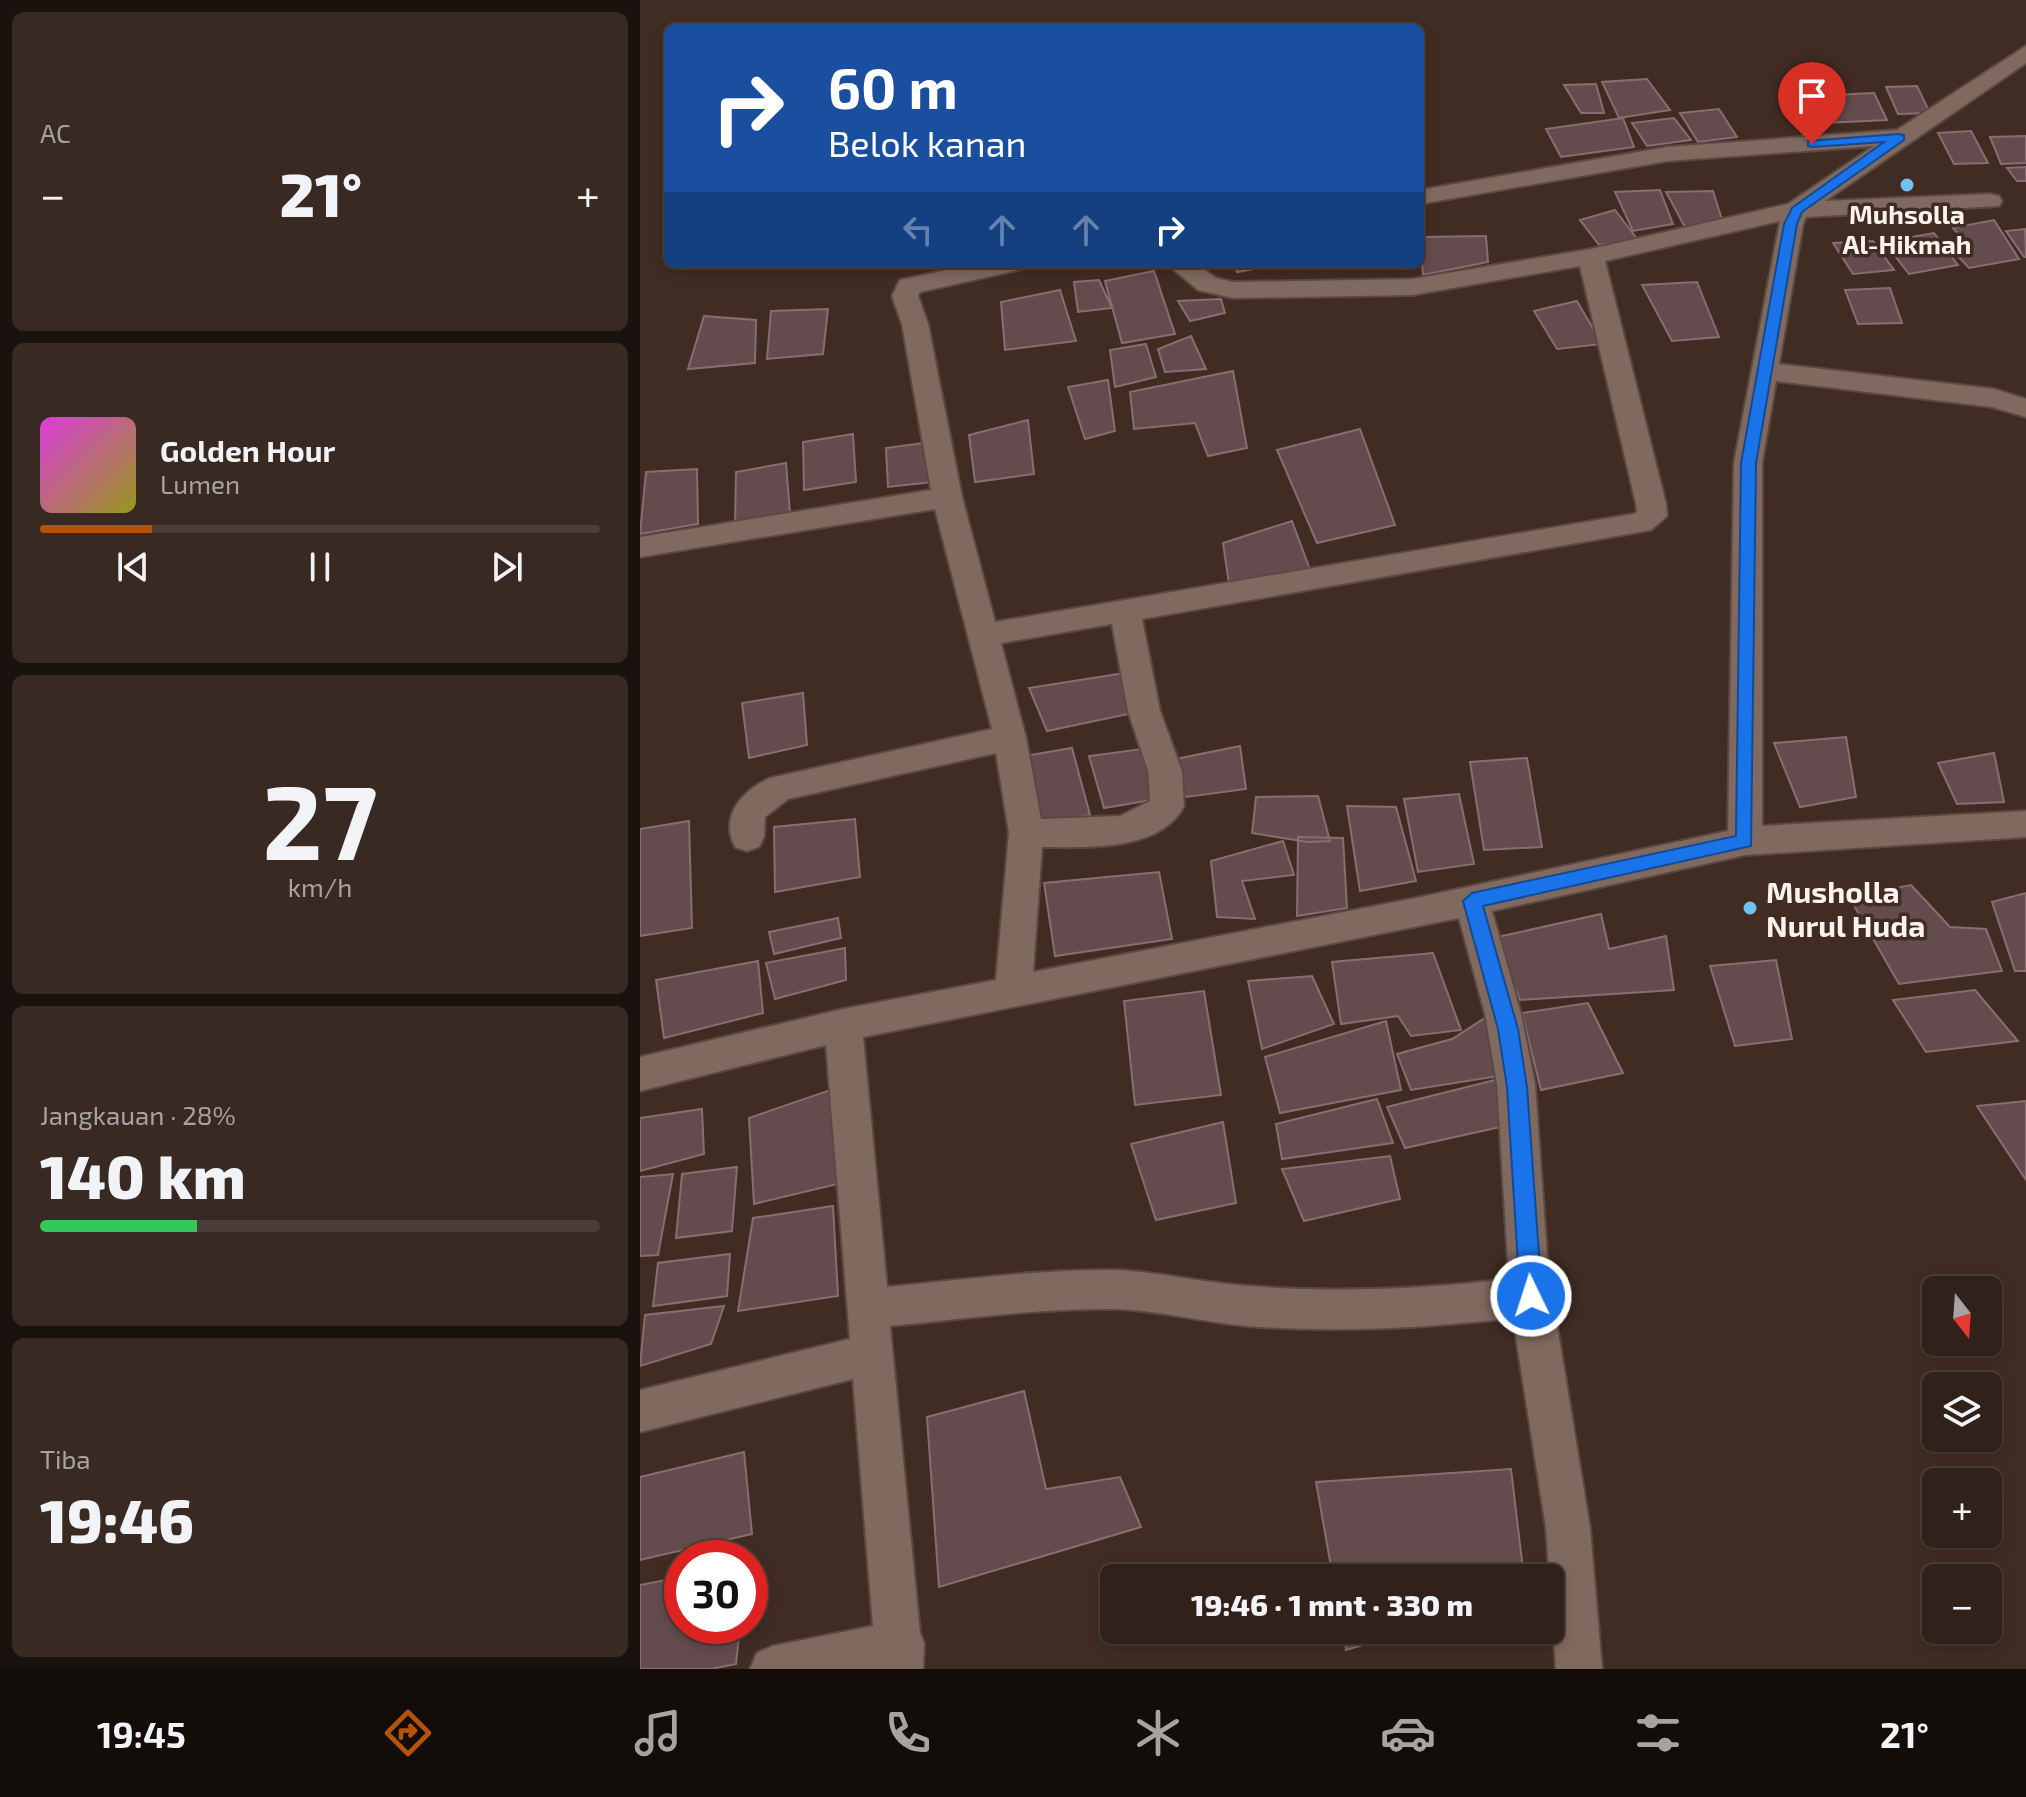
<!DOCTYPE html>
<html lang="id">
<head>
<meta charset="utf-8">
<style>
	:root { --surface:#30211a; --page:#382923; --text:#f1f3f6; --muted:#a8a3a2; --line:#4b3e39; --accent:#b45309 }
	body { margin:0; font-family:"Exo 2",sans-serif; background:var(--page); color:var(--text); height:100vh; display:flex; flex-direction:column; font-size:30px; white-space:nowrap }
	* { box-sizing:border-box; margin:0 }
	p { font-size:26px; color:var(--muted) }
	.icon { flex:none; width:44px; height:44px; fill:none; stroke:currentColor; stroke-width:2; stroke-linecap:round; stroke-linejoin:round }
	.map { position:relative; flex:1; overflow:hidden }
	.panel { display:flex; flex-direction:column; gap:12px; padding:12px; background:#1a120e; width:640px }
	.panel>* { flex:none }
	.banner { position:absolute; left:24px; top:24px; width:760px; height:244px; border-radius:12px; box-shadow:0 4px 12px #0003,0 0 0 2px var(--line); background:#1a4fa0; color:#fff; overflow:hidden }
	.needle { width:52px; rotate:163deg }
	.controls { position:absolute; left:1282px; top:1276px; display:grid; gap:16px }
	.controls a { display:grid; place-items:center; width:80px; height:80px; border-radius:12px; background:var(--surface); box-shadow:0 4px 12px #0003,0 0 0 2px var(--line); font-size:40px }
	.speed { position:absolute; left:24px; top:1540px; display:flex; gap:16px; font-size:40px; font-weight:700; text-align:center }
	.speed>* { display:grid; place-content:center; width:104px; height:104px; border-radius:50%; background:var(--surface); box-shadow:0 4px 12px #0003,0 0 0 2px var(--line); line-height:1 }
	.speed .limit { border:12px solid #d22; background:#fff; color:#111 }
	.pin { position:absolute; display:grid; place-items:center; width:68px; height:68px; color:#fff; margin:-82px -34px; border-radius:50% 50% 50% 0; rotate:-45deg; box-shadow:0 0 8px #0007 }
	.pin .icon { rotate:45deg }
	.me { position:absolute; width:88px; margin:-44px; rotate:356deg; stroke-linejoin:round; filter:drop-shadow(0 0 6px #0008) }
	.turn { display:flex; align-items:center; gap:28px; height:168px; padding:0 32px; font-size:36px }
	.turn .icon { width:104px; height:104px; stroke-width:2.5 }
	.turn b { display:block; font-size:56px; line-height:68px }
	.lanes { display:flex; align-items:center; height:76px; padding:0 32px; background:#0003; justify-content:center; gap:40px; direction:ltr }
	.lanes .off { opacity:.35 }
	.big { font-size:60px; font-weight:800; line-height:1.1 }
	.panel .widget { flex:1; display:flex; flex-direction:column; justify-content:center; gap:12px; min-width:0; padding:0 28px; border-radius:12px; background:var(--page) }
	.panel .dial { align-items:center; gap:0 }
	.dial b { font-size:104px; line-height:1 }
	.song { display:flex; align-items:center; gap:24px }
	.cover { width:96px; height:96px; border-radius:12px; background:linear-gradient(135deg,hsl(300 70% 55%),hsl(60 70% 35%)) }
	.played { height:8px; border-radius:4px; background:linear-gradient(90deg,var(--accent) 20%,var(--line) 20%) }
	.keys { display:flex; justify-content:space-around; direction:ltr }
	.heat { display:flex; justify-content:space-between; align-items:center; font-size:44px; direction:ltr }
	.charge { height:12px; border-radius:6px; background:linear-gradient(90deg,#34c759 28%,var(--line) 0) }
	.trip { position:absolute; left:460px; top:1564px; width:464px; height:80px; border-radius:12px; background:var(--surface); box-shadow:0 4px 12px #0003,0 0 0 2px var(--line); font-weight:800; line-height:80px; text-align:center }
	.menu { display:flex; height:128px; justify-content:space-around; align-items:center; background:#130d0a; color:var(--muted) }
	.menu .icon { width:56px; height:56px }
	.menu .selected { color:var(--accent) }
	.menu b { font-size:36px; color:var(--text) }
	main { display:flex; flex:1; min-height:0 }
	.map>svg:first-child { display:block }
	.building { fill:#644b4e; stroke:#886e70; stroke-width:2 }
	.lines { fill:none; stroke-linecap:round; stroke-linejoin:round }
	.street-casing { stroke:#5a4942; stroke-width:4 }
	.street { fill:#80695f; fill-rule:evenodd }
	.route { fill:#1a73e8; stroke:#114b97; stroke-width:2 }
	.poi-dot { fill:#71c1f5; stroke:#402c23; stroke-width:3 }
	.labels { text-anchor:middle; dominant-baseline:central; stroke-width:7; stroke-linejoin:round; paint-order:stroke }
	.far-poi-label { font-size:26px; font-weight:bold; fill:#fdf2ee; stroke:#402c23 }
	.poi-label { font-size:30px; font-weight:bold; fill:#fdf2ee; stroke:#402c23; text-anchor:start }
</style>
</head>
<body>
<main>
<section class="panel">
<div class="widget"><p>AC</p>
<div class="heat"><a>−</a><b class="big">21°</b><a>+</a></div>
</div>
<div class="widget">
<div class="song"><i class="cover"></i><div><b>Golden Hour</b><p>Lumen</p></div></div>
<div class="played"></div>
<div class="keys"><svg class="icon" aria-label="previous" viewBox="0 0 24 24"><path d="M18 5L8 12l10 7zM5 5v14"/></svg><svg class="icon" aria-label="pause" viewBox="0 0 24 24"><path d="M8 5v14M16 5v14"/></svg><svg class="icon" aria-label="next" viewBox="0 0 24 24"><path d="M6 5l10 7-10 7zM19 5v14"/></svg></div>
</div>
<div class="widget dial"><b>27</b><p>km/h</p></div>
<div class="widget"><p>Jangkauan · 28%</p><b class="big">140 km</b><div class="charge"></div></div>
<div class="widget"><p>Tiba</p><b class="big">19:46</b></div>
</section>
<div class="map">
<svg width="1386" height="1669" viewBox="0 0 1386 1669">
	<rect width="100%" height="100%" fill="#402c23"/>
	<path class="building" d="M1007 79 1030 110 979 118 962 82Z
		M956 84 964 113H941L924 85Z
		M1277 86 1290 113 1258 114 1246 87Z
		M1234 93 1247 120 1183 123 1170 96Z
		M1079 109 1097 137 1058 142 1040 113Z
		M983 118 994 147 921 157 906 129Z
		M1034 118 1051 140 1007 146 992 123Z
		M1331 131 1348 163 1314 164 1298 133Z
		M1386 136V163L1361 164 1350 137Z
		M1386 167V181H1377L1367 168Z
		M1020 190 1033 224 993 231 975 192Z
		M1073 191 1084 226 1046 229 1026 192Z
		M975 210 998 240 959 245 940 220Z
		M1354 220 1379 259 1329 268 1313 251 1331 249 1313 228Z
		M1385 229 1386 257H1384L1366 231Z
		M1294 233 1318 265 1269 274 1244 242Z
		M846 236 848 262 783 275 780 237Z
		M1233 241 1254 270 1213 274 1193 243Z
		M298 264H341L299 271Z
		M594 264H641L597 272Z
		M514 271 535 334 482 343 465 281Z
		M459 280 472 308 438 312 434 282Z
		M1057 282 1079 337 1032 341 1002 285Z
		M1250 288 1262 323 1218 324 1205 290Z
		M420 290 436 341 365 350 361 302Z
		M581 299 585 313 550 321 538 301Z
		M937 301 962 344 917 349 894 311Z
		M188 309 183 354 127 359 131 311Z
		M64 316 116 320 115 363 48 369Z
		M551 336 566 369 525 372 518 349Z
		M506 344 516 377 475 387 470 350Z
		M593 371 607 448 568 456 555 423 494 429 490 392Z
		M468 380 475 431 445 439 428 387Z
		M388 420 394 474 335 482 329 435Z
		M720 429 755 525 677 543 637 450Z
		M213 434 216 482 164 490 163 442Z
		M291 442 292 482 248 487 246 448Z
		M146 463 150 514 95 525 96 472Z
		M57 469 58 524 0 534 6 472Z
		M652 521 672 575 590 591 583 543Z
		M491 672 493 713 407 731 389 688Z
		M163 693 167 745 109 758 102 703Z
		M1206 737 1216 797 1160 807 1134 743Z
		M600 746 606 789 546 797 526 761Z
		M517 747 524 798 464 808 449 756Z
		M432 748 450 815 395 822 379 757Z
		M1354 753 1364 802 1317 804 1298 763Z
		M887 758 902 847 844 850 830 762Z
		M819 794 834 864 778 872 764 799Z
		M678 796 690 841 668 842 612 833 616 797Z
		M707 806 756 807 776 881 720 891Z
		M215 819 220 877 135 892 134 827Z
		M49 821 52 928 0 936V829Z
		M658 837 703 838 707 908 657 916Z
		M643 841 654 875 602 881 615 919 577 917 571 861Z
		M519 872 532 939 415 956 404 883Z
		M1271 885 1310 927 1346 929 1362 971 1259 984 1209 897Z
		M1386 893V971H1375L1352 902Z
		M961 914 969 949 1026 936 1034 990 880 1000 853 938Z
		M198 918 201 938 134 954 129 932Z
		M205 948 206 980 135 999 126 963Z
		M793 953 821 1030 771 1036 758 1016 701 1024 692 962Z
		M1136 960 1152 1039 1095 1046 1070 966Z
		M118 961 123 1013 24 1038 16 980Z
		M672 976 694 1024 622 1049 608 981Z
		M1335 990 1378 1041 1286 1052 1253 1000Z
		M564 991 581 1095 495 1105 484 1001Z
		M948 1003 983 1073 901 1090 882 1013Z
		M848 1016 865 1075 771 1090 757 1054 812 1039Z
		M746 1021 761 1090 640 1113 625 1057Z
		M855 1080 865 1126 765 1148 747 1107Z
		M199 1087 206 1182 114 1204 109 1118Z
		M737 1099 753 1143 642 1159 636 1124Z
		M1386 1101V1180L1337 1106Z
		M62 1109 64 1154 0 1171V1118Z
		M583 1122 596 1203 516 1220 491 1144Z
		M750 1156 760 1199 664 1221 642 1169Z
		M97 1167 92 1231 36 1238 42 1174Z
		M33 1174 18 1255 0 1256V1177Z
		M193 1206 198 1296 98 1311 113 1218Z
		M90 1254 87 1296 13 1306 18 1263Z
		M84 1306 71 1344 0 1366 5 1315Z
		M384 1391 406 1489 480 1477 501 1527 299 1587 287 1417Z
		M104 1452 112 1534 0 1560V1477Z
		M871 1469 884 1578H693L676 1482Z
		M42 1577V1626H100L96 1664 71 1669H0V1585Z
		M703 1630H774L706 1650Z"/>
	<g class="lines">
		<defs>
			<path id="street" d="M1386 46V63L1185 201 1350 194 1359 196 1362 201 1359 206 1166 217 1163 224 1139 364 1354 389 1386 399V417L1352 407 1136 381 1122 463V826L1386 811V837L1105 855 852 911 881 1014 895 1084 908 1270 950 1528 962 1669H916L906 1528 873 1318C786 1328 695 1333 607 1326 562 1322 519 1310 474 1309 399 1308 325 1319 250 1326L280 1633 284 1643 283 1669H110L117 1653 133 1646 233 1626 213 1379 0 1432V1390L210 1339 186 1045 0 1091V1057L203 1009 356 980 369 833 356 753 148 799 125 817 124 837 119 847 107 851 95 847C79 816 103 790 130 778L352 729 295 509 0 557V537L291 490 262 324 252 296 260 280 336 264H386L382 269 280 292 278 296 288 324 322 497 355 622 993 514 997 512 996 504 940 266 772 295 593 298 558 290 527 264H556L576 278 593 282 772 279 951 249 1148 204 1234 146 1027 161 780 204V190L1027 147 1257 130ZM1140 221 1094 463 1088 831 776 898 393 972 402 847C446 847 520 852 544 806L542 771 520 711 502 619 1011 530 1027 516 1026 504 965 261ZM472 624 488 711 508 771 510 801 480 816 401 819 386 738 361 643ZM819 918 845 1014 857 1084 869 1279C783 1289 695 1293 609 1286 564 1283 521 1272 476 1270 399 1269 323 1280 247 1287L223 1037Z"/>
		</defs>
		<use href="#street" class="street-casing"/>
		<use href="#street" class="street"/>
	</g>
	<path class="route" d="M1259 134 1264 135V140L1162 212 1157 224 1116 463 1111 846 843 906 878 1029 887 1087 902 1296 899 1304 891 1307 883 1304 880 1296 867 1087 858 1029 823 901 832 893 1096 836 1101 463 1144 224 1152 208 1244 142 1172 147 1168 146V141Z"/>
	<g class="poi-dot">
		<circle cx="1267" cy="185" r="8"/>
		<circle cx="1110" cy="908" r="8"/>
	</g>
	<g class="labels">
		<g class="far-poi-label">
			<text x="1267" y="213">Muhsolla<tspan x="1267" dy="30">Al-Hikmah</tspan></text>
		</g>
		<g class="poi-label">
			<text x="1126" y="891">Musholla<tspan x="1126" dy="34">Nurul Huda</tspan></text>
		</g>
	</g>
</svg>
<div class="controls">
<a><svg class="needle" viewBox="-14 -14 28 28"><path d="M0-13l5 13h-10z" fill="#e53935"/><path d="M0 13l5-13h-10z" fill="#a8a3a2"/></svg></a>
<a><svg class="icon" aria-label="layers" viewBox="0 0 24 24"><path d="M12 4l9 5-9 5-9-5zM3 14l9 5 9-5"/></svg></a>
<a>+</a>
<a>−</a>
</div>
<div class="speed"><div class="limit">30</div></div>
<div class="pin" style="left:1172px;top:144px;background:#d93025"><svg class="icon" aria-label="arrive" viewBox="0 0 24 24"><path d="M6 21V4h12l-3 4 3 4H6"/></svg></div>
<svg class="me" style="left:891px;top:1296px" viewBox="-20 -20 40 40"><circle r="17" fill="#1a73e8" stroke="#fff" stroke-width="3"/><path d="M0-11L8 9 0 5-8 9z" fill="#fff"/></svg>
<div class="trip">19:46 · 1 mnt · 330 m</div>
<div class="banner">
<div class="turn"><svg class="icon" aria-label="right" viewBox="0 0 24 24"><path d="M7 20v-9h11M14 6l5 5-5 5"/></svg><div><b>60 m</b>Belok kanan</div></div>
<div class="lanes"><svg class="icon off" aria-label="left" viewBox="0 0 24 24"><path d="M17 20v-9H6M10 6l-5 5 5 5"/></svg><svg class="icon off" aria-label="ahead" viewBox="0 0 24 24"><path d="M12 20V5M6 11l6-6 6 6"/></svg><svg class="icon off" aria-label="ahead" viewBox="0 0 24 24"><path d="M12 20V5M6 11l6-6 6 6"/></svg><svg class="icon" aria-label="right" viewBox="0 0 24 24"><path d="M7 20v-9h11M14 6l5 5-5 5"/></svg></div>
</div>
</div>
</main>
<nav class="menu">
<b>19:45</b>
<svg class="icon selected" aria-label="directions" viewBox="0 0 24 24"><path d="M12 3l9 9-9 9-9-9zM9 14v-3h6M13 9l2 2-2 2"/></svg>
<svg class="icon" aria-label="music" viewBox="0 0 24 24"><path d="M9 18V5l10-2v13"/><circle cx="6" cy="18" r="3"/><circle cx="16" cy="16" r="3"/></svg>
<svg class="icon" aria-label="phone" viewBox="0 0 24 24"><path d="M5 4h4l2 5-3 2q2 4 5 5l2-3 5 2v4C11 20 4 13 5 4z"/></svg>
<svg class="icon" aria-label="climate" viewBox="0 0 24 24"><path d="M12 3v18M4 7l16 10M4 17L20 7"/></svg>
<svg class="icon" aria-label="car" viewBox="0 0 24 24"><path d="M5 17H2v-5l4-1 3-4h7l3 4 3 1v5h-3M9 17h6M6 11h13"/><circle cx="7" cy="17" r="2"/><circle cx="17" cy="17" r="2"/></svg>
<svg class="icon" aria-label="filters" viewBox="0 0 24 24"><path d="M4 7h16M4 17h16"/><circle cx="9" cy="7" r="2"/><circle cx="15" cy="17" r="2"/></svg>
<b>21°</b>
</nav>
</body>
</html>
